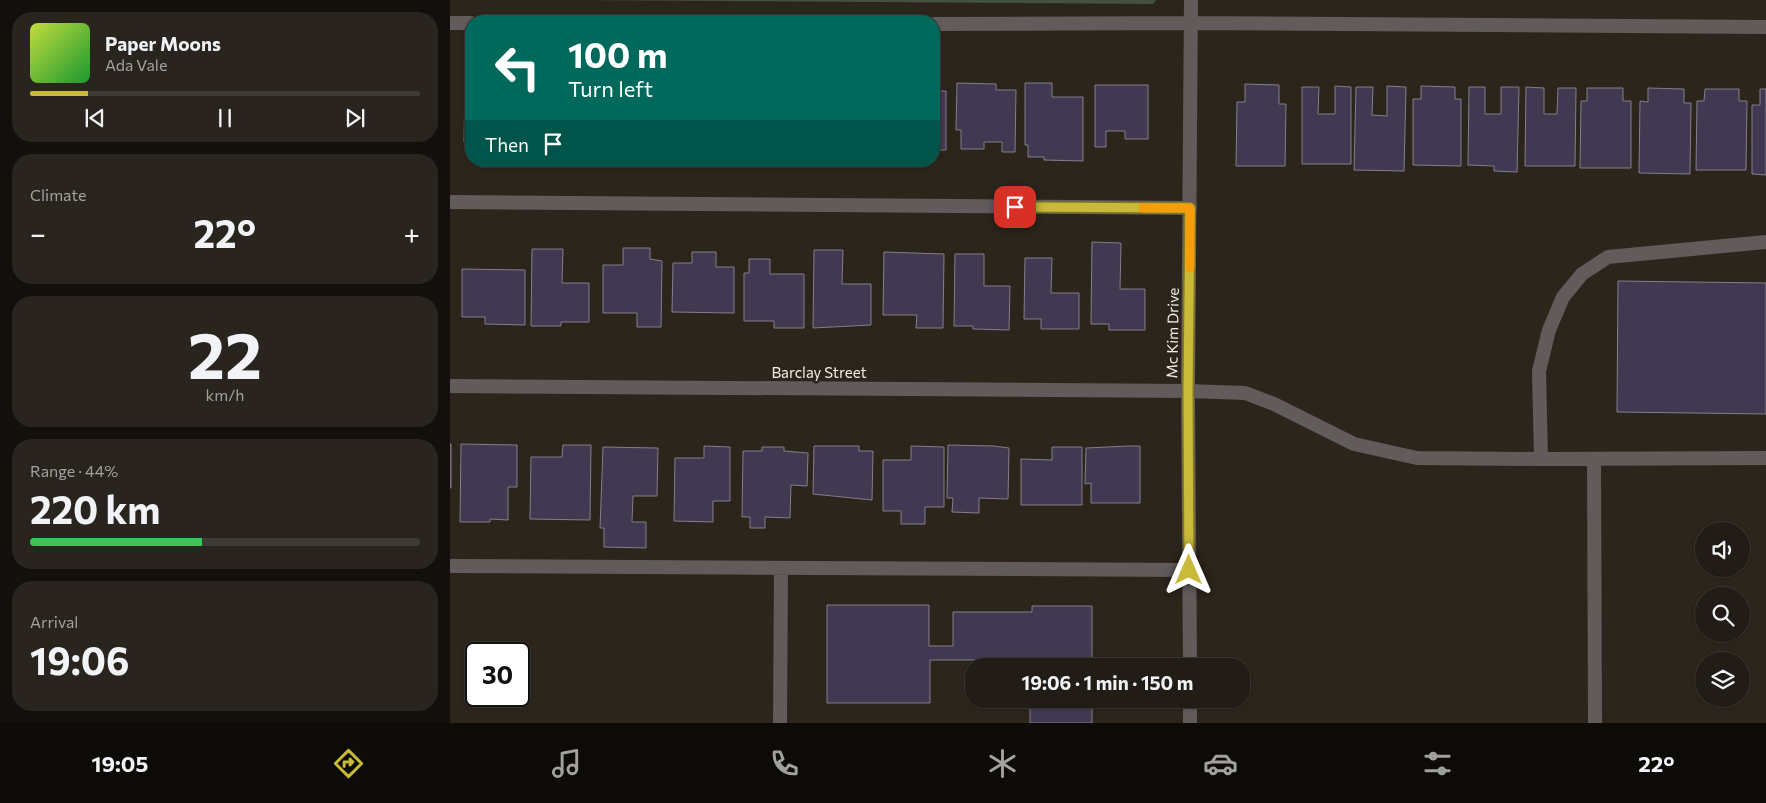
<!DOCTYPE html>
<html lang="en">
<head>
<meta charset="utf-8">
<style>
	:root { --surface:#211c15; --page:#29251e; --text:#f1f3f6; --muted:#a2a1a0; --line:#3e3a34; --accent:#caba3a }
	body { margin:0; font-family:Commissioner,sans-serif; background:var(--page); color:var(--text); height:100vh; display:flex; flex-direction:column; font-size:19px; white-space:nowrap }
	* { box-sizing:border-box; margin:0 }
	p { font-size:16px; color:var(--muted) }
	.icon { flex:none; width:28px; height:28px; fill:none; stroke:currentColor; stroke-width:2; stroke-linecap:round; stroke-linejoin:round }
	.map { position:relative; flex:1; overflow:hidden }
	.panel { display:flex; flex-direction:column; gap:12px; padding:12px; background:#120f0c; width:450px }
	.panel>* { flex:none }
	.top-card { position:absolute; left:15px; top:15px; width:475px; height:152px; border-radius:20px; box-shadow:0 1px 4px #0004,0 0 0 1px var(--line); background:#00695c; color:#fff; overflow:hidden }
	.tools { position:absolute; left:1245px; top:522px; display:grid; gap:10px }
	.tools a { display:grid; place-items:center; width:55px; height:55px; border-radius:50%; background:var(--surface); box-shadow:0 1px 4px #0004,0 0 0 1px var(--line); font-size:25px }
	.speed { position:absolute; left:15px; top:642px; display:flex; gap:10px; font-size:25px; font-weight:700; text-align:center }
	.speed>* { display:grid; place-content:center; width:65px; height:65px; border-radius:50%; background:var(--surface); box-shadow:0 1px 4px #0004,0 0 0 1px var(--line); line-height:1 }
	.speed .limit { border:2px solid #111; border-radius:8px; background:#fff; color:#111 }
	.pin { position:absolute; display:grid; place-items:center; width:42px; height:42px; color:#fff; margin:-21px; border-radius:10px; box-shadow:0 2px 8px #0006 }
	.me { position:absolute; width:55px; margin:-28px; rotate:0deg; stroke-linejoin:round; filter:drop-shadow(0 0 4px #0008) }
	.turn { display:flex; align-items:center; gap:18px; height:105px; padding:0 20px; font-size:22px }
	.turn .icon { width:65px; height:65px; stroke-width:2.5 }
	.turn b { display:block; font-size:35px; line-height:42px }
	.then { display:flex; align-items:center; height:48px; padding:0 20px; background:#0003; gap:10px; font-size:19px }
	.big { font-size:38px; font-weight:700; line-height:1.1 }
	.panel .card { flex:1; display:flex; flex-direction:column; justify-content:center; gap:8px; min-width:0; padding:0 18px; border-radius:20px; background:var(--page) }
	.panel .dial { align-items:center; gap:0 }
	.dial b { font-size:65px; line-height:1 }
	.song { display:flex; align-items:center; gap:15px }
	.cover { width:60px; height:60px; border-radius:8px; background:linear-gradient(135deg,hsl(70 70% 55%),hsl(130 70% 35%)) }
	.played { height:5px; border-radius:2px; background:linear-gradient(90deg,var(--accent) 15%,var(--line) 15%) }
	.keys { display:flex; justify-content:space-around; direction:ltr }
	.heat { display:flex; justify-content:space-between; align-items:center; font-size:28px; direction:ltr }
	.charge { height:8px; border-radius:4px; background:linear-gradient(90deg,#34c759 44%,var(--line) 0) }
	.trip { position:absolute; left:515px; top:658px; width:285px; height:50px; border-radius:20px; background:var(--surface); box-shadow:0 1px 4px #0004,0 0 0 1px var(--line); font-weight:700; line-height:50px; text-align:center }
	.menu { display:flex; height:80px; justify-content:space-around; align-items:center; background:#0d0b08; color:var(--muted) }
	.menu .icon { width:35px; height:35px }
	.menu .selected { color:var(--accent) }
	.menu b { font-size:22px; color:var(--text) }
	main { display:flex; flex:1; min-height:0 }
	.map>svg:first-child { display:block }
	.green { fill:#45513f }
	.building { fill:#413951; stroke:#827f8b }
	.lines { fill:none; stroke-linecap:round; stroke-linejoin:round }
	.service { stroke:#615b5c; stroke-width:14 }
	.minor { stroke:#615b5c; stroke-width:14 }
	.route-casing { stroke:#837926; stroke-width:12 }
	.route { stroke:#caba3a; stroke-width:9 }
	.slow { stroke:#f59e0b; stroke-width:9 }
	.labels { text-anchor:middle; dominant-baseline:central; stroke-width:5; stroke-linejoin:round; paint-order:stroke }
	.street-label { font-size:15px; fill:#f2ede7; stroke:#2c251c }
</style>
</head>
<body>
<main>
<section class="panel">
<div class="card">
<div class="song"><i class="cover"></i><div><b>Paper Moons</b><p>Ada Vale</p></div></div>
<div class="played"></div>
<div class="keys"><svg class="icon" aria-label="previous" viewBox="0 0 24 24"><path d="M18 5L8 12l10 7zM5 5v14"/></svg><svg class="icon" aria-label="pause" viewBox="0 0 24 24"><path d="M8 5v14M16 5v14"/></svg><svg class="icon" aria-label="next" viewBox="0 0 24 24"><path d="M6 5l10 7-10 7zM19 5v14"/></svg></div>
</div>
<div class="card"><p>Climate</p>
<div class="heat"><a>−</a><b class="big">22°</b><a>+</a></div>
</div>
<div class="card dial"><b>22</b><p>km/h</p></div>
<div class="card"><p>Range · 44%</p><b class="big">220 km</b><div class="charge"></div></div>
<div class="card"><p>Arrival</p><b class="big">19:06</b></div>
</section>
<div class="map">
<svg width="1316" height="723" viewBox="0 0 1316 723">
	<rect width="100%" height="100%" fill="#2c251c"/>
	<path class="green" d="M128 0H706L703 4Z"/>
	<path class="building" d="M15 81 21 82V142H14Z
		M507 83 546 84V90H566L565 152H552V142H534V149H511V130H506Z
		M575 83H602V97H633V161L594 160V157H578V145H575Z
		M795 84 829 85V104H836L835 166H786L787 102H795Z
		M645 85H698V139H675V131H656V147H645Z
		M885 86 901 87V164H852V87H869L868 114H885Z
		M937 86 956 87 954 171 904 170 906 87H923L922 115 937 116Z
		M971 86 1005 87V99H1011V166L963 165V99H971Z
		M1019 87H1035V114H1051V87H1069L1067 172 1044 171V166L1018 165Z
		M1076 87 1094 88V114H1107L1108 88H1126L1125 166H1075Z
		M1137 88H1173V101H1181V168H1130L1131 101H1137Z
		M1198 88 1234 89V103H1241L1240 174 1189 173 1190 101 1198 102Z
		M1255 89H1289V101H1297L1296 170H1246L1247 101H1254Z
		M1310 89H1316V175L1302 174V105H1310Z
		M484 91H496V150H484Z
		M642 242 671 243 670 289H695V330H659V324H641Z
		M173 248H200V259L212 261 211 327H187V313H153V265H173Z
		M82 249H113L112 283H139V322H111V326H81Z
		M364 250H393L392 284H421V325L363 328Z
		M242 252H266V267H284V313L222 312 223 263H242Z
		M434 252 494 254 493 328H466L467 315H433Z
		M505 254H534V286H560L559 330 523 329V326H504Z
		M575 258H602L601 293H629V329H591V319H574Z
		M299 259H320V274H354V328H324V321H294V273H299Z
		M12 269 75 270V325L35 324V317H12Z
		M1168 281 1316 283V414L1167 412Z
		M0 444H1V488H0Z
		M11 444 67 445V487H58V520L40 519V522H10Z
		M113 445H141L140 520 80 519 81 457H112Z
		M498 445 544 446 559 448 558 499 529 498V513L502 512 503 498H497Z
		M254 446 280 447V501H263V522L224 521 225 458H254Z
		M364 446H409V451H423L422 500 363 494Z
		M461 446 494 447V507H475V524H451V511H433V460H461Z
		M678 446H690V503H641V483L635 484 636 448Z
		M153 447 208 448 207 496H183L182 522H196V548L154 547V528H150Z
		M312 447H334V451L358 453 357 486 341 485 340 518 315 517V528H300V517H292L293 451H312Z
		M602 447H632V505H571V459L602 460Z
		M377 605H479V646H503V612H582V606H642V666H580V660H480V703H377Z
		M580 699H642V723H580Z"/>
	<g class="lines">
		<path class="service" d="M0 202 740 208
			M738 391 795 393 824 404 904 444 967 458 1091 459 1316 458
			M1091 459 1089 371 1099 330 1113 297 1132 274 1158 257 1316 242
			M1144 459 1145 723
			M0 566 739 570
			M330 723 331 568"/>
		<path class="minor" d="M0 23H21
			M484 24 741 23 1316 27
			M0 386 738 391
			M740 666 738 391 741 0
			M740 699V723"/>
	</g>
	<g class="lines">
		<defs>
			<path id="route" d="M565 207 740 208 738 391 739 570"/>
		</defs>
		<use href="#route" class="route-casing"/>
		<use href="#route" class="route"/>
		<path class="slow" d="M693 208H740V268"/>
	</g>
	<g class="labels">
		<g class="street-label">
			<text transform="translate(722 333) rotate(-89)">Mc Kim Drive</text>
			<text x="369" y="372">Barclay Street</text>
		</g>
	</g>
</svg>
<div class="tools">
<a><svg class="icon" aria-label="sound" viewBox="0 0 24 24"><path d="M4 9h4l5-4v14l-5-4H4zM17 9q2 3 0 6"/></svg></a>
<a><svg class="icon" aria-label="search" viewBox="0 0 24 24"><circle cx="10" cy="10" r="6"/><path d="M15 15l6 6"/></svg></a>
<a><svg class="icon" aria-label="layers" viewBox="0 0 24 24"><path d="M12 4l9 5-9 5-9-5zM3 14l9 5 9-5"/></svg></a>
</div>
<div class="speed"><div class="limit">30</div></div>
<div class="pin" style="left:565px;top:207px;background:#d93025"><svg class="icon" aria-label="arrive" viewBox="0 0 24 24"><path d="M6 21V4h12l-3 4 3 4H6"/></svg></div>
<svg class="me" style="left:739px;top:570px" viewBox="-20 -20 40 40"><path d="M0-17L14 15 0 8-14 15z" fill="#caba3a" stroke="#fff" stroke-width="4"/></svg>
<div class="trip">19:06 · 1 min · 150 m</div>
<div class="top-card">
<div class="turn"><svg class="icon" aria-label="left" viewBox="0 0 24 24"><path d="M17 20v-9H6M10 6l-5 5 5 5"/></svg><div><b>100 m</b>Turn left</div></div>
<div class="then">Then<svg class="icon" aria-label="arrive" viewBox="0 0 24 24"><path d="M6 21V4h12l-3 4 3 4H6"/></svg></div>
</div>
</div>
</main>
<nav class="menu">
<b>19:05</b>
<svg class="icon selected" aria-label="directions" viewBox="0 0 24 24"><path d="M12 3l9 9-9 9-9-9zM9 14v-3h6M13 9l2 2-2 2"/></svg>
<svg class="icon" aria-label="music" viewBox="0 0 24 24"><path d="M9 18V5l10-2v13"/><circle cx="6" cy="18" r="3"/><circle cx="16" cy="16" r="3"/></svg>
<svg class="icon" aria-label="phone" viewBox="0 0 24 24"><path d="M5 4h4l2 5-3 2q2 4 5 5l2-3 5 2v4C11 20 4 13 5 4z"/></svg>
<svg class="icon" aria-label="climate" viewBox="0 0 24 24"><path d="M12 3v18M4 7l16 10M4 17L20 7"/></svg>
<svg class="icon" aria-label="car" viewBox="0 0 24 24"><path d="M5 17H2v-5l4-1 3-4h7l3 4 3 1v5h-3M9 17h6M6 11h13"/><circle cx="7" cy="17" r="2"/><circle cx="17" cy="17" r="2"/></svg>
<svg class="icon" aria-label="filters" viewBox="0 0 24 24"><path d="M4 7h16M4 17h16"/><circle cx="9" cy="7" r="2"/><circle cx="15" cy="17" r="2"/></svg>
<b>22°</b>
</nav>
</body>
</html>
